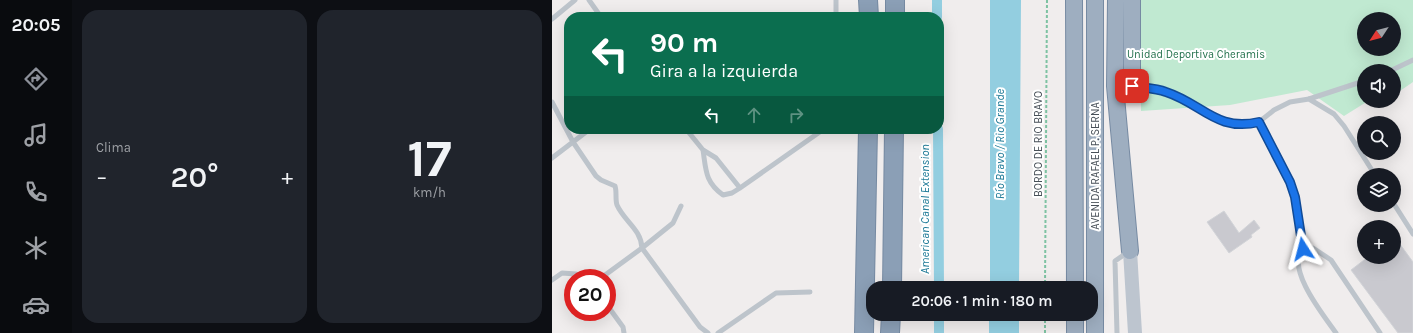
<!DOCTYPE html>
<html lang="es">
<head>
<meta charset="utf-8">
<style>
	:root { --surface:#171b24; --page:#20242c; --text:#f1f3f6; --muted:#9ea1a6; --accent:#8c9099 }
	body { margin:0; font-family:Karla,sans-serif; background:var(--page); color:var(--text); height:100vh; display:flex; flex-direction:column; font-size:15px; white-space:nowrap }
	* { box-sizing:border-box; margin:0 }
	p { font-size:13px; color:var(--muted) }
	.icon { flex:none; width:22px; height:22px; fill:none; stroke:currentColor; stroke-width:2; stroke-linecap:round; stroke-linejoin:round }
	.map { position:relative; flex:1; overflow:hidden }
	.drawer { display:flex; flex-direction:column; gap:10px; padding:10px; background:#0d0f14; width:480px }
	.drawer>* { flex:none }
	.hud { position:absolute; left:12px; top:12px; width:380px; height:122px; border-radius:16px; box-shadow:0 4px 16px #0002; background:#0b6e4f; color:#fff; overflow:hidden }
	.needle { width:26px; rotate:234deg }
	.controls { position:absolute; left:805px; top:12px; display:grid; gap:8px }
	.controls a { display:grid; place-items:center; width:44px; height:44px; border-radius:50%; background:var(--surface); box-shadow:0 4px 16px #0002; font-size:20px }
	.speed { position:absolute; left:12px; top:269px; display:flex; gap:8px; font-size:20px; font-weight:700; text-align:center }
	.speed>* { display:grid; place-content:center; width:52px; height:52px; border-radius:50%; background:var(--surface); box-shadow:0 4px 16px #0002; line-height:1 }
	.speed .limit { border:6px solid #d22; background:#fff; color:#111 }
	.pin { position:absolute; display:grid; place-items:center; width:34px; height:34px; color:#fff; margin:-17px; border-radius:8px; box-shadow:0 2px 6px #0006 }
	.me { position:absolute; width:44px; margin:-22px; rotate:351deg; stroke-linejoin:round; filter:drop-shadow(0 0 3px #0008) }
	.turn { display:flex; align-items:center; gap:14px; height:84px; padding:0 20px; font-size:18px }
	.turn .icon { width:52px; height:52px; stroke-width:2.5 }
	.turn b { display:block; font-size:28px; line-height:34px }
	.lanes { display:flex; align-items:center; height:38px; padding:0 20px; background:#0003; justify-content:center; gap:20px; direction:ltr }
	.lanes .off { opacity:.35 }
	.big { font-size:30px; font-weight:600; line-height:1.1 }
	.drawer .widget { flex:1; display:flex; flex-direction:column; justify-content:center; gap:6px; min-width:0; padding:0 14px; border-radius:16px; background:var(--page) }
	.drawer .dial { align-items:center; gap:0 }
	.dial b { font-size:52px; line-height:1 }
	.heat { display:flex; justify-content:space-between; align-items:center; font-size:22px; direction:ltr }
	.drawer .tiles { flex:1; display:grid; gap:10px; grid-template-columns:repeat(2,1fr) }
	.trip { position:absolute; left:314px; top:281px; width:232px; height:40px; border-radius:16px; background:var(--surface); box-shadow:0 4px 16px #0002; font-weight:600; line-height:40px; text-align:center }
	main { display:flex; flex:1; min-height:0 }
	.tabs { display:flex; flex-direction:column; width:72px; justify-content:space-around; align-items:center; background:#090b0e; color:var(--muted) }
	.tabs .icon { width:28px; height:28px }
	.tabs .active { color:var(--accent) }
	.tabs b { font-size:18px; color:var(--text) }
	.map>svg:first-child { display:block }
	.green { fill:#c0e9d1; fill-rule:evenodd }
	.water { fill:#93cee0 }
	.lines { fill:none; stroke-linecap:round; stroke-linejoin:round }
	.canal { stroke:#93cee0; stroke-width:10 }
	.building { fill:#c9c9cf; stroke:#d2d4d8 }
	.trunk-casing { stroke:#768aa2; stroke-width:18 }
	.motorway-casing { stroke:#768aa2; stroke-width:20 }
	.path { stroke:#7dc2a2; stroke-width:2; stroke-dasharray:3 2; stroke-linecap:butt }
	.service { stroke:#bdc4cb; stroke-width:5 }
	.secondary { stroke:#bdc5cf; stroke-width:14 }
	.trunk { stroke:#9eaec0; stroke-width:16 }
	.motorway { stroke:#8b9fb6; stroke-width:18 }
	.route-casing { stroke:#114b97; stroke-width:10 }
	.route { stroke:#1a73e8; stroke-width:7 }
	.labels { text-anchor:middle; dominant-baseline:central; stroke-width:4; stroke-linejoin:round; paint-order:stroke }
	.park-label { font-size:11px; fill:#22704b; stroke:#fff }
	.street-label { font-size:11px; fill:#485058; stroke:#fff }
	.water-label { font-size:12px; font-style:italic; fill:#1d7996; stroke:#fff }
</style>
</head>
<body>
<main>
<nav class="tabs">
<b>20:05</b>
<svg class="icon active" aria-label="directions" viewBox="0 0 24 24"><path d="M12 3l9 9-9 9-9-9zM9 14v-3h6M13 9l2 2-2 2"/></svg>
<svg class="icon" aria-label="music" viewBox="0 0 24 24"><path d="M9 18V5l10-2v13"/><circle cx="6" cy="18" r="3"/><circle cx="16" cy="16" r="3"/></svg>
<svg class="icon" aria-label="phone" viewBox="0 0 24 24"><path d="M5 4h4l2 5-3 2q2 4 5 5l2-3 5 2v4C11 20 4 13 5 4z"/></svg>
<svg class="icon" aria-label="climate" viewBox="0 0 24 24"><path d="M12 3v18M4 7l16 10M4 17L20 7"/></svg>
<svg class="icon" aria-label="car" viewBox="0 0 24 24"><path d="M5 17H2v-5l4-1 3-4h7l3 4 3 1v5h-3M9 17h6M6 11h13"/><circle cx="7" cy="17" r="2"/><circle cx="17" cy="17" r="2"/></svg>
</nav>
<section class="drawer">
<div class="tiles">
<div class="widget"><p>Clima</p>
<div class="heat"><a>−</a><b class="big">20°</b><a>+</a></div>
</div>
<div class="widget dial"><b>17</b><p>km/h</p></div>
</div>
</section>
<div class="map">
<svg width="861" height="333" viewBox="0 0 861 333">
	<rect width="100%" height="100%" fill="#f0eded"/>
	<path class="green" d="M588 0H861V82L842 95V71H812V101H816L792 116 755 90 678 105 589 111ZM812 19H842V49H812Z"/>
	<path class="water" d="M438 0H469L467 288H438Z
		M437 314H467V333H437Z"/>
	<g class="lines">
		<path class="canal" d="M385 17V0
			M386 129 387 288
			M387 314V333"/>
	</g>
	<path class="building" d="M672 211 687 233 702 220 708 228 699 235 700 237 677 253 655 222Z
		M842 236 861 262V333H846L799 270 816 257H842Z"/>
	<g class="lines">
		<defs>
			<path id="trunk" d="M522 0 523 288
				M543 0V333
				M564 0 563 86 578 251
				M563 86H580V0
				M523 314V333"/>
			<path id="motorway" d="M316 0 317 17
				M343 17V0
				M340 288 342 129
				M312 333 316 129
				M338 333 339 314"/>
		</defs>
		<use href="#trunk" class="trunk-casing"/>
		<use href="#motorway" class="motorway-casing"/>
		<path class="path" d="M493 288 495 0
			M493 333V314"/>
		<path class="service" d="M37 0 49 17
			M284 0V17
			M0 19 23 0
			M838 71 861 60
			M581 86 613 91 669 121 691 125 707 122 722 110 738 102 757 99 812 81
			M757 99 782 114 792 126 823 175
			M0 102 21 142 44 176 49 180 63 186C65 192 63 199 65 205 72 221 89 229 90 248L49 278
			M707 122 738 182 743 197 751 249
			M134 129 151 150
			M0 158 38 129
			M188 188 164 158 151 150C154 170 153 182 171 195L180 193 188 188 272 129
			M842 204 861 234
			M129 206 121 223 90 248 148 327 156 333
			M0 280 10 273 24 274 31 278
			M55 305 71 327 72 333
			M166 333 224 293 258 292
			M565 333 563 261 576 252
			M784 333C772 316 733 268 751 249L761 248 779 260 828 333"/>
		<path class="secondary" d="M578 251 583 333"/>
		<use href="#trunk" class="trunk"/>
		<use href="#motorway" class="motorway"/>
	</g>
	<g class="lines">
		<defs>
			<path id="route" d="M580 86C591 88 603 88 614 92 651 104 664 132 707 122L738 182 743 197 751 249"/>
		</defs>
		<use href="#route" class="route-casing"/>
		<use href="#route" class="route"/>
	</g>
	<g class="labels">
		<g class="park-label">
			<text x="644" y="54">Unidad Deportiva Cheramis</text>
		</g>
		<g class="street-label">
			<text transform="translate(486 144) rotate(-90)">BORDO DE RIO BRAVO</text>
			<text transform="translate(543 166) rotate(-90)">AVENIDA RAFAEL P. SERNA</text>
		</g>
		<g class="water-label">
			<text transform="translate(448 144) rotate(-90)">Río Bravo / Rio Grande</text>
			<text transform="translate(373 209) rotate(-90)">American Canal Extension</text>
		</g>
	</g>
</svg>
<div class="controls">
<a><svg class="needle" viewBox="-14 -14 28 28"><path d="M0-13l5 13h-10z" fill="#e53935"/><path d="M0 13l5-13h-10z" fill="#9ea1a6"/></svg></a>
<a><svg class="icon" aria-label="sound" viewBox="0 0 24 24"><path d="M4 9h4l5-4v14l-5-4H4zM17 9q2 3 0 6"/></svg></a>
<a><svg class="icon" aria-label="search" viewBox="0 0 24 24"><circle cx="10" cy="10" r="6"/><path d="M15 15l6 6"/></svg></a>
<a><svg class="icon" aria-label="layers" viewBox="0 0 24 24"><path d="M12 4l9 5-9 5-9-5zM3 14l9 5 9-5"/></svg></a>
<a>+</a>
</div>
<div class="speed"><div class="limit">20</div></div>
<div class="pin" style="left:580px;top:86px;background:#d93025"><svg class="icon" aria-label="arrive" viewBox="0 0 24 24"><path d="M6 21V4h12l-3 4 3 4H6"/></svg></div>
<svg class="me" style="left:751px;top:249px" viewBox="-20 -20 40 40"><path d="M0-17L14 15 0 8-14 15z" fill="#1a73e8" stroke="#fff" stroke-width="4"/></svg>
<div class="trip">20:06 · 1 min · 180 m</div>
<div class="hud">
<div class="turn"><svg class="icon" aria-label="left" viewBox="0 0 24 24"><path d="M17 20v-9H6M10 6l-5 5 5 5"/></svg><div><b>90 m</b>Gira a la izquierda</div></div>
<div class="lanes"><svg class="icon" aria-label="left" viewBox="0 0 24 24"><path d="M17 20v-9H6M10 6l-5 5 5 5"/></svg><svg class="icon off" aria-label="ahead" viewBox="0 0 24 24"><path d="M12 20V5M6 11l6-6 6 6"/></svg><svg class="icon off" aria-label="right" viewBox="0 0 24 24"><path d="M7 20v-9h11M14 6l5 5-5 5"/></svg></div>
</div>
</div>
</main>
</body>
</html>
